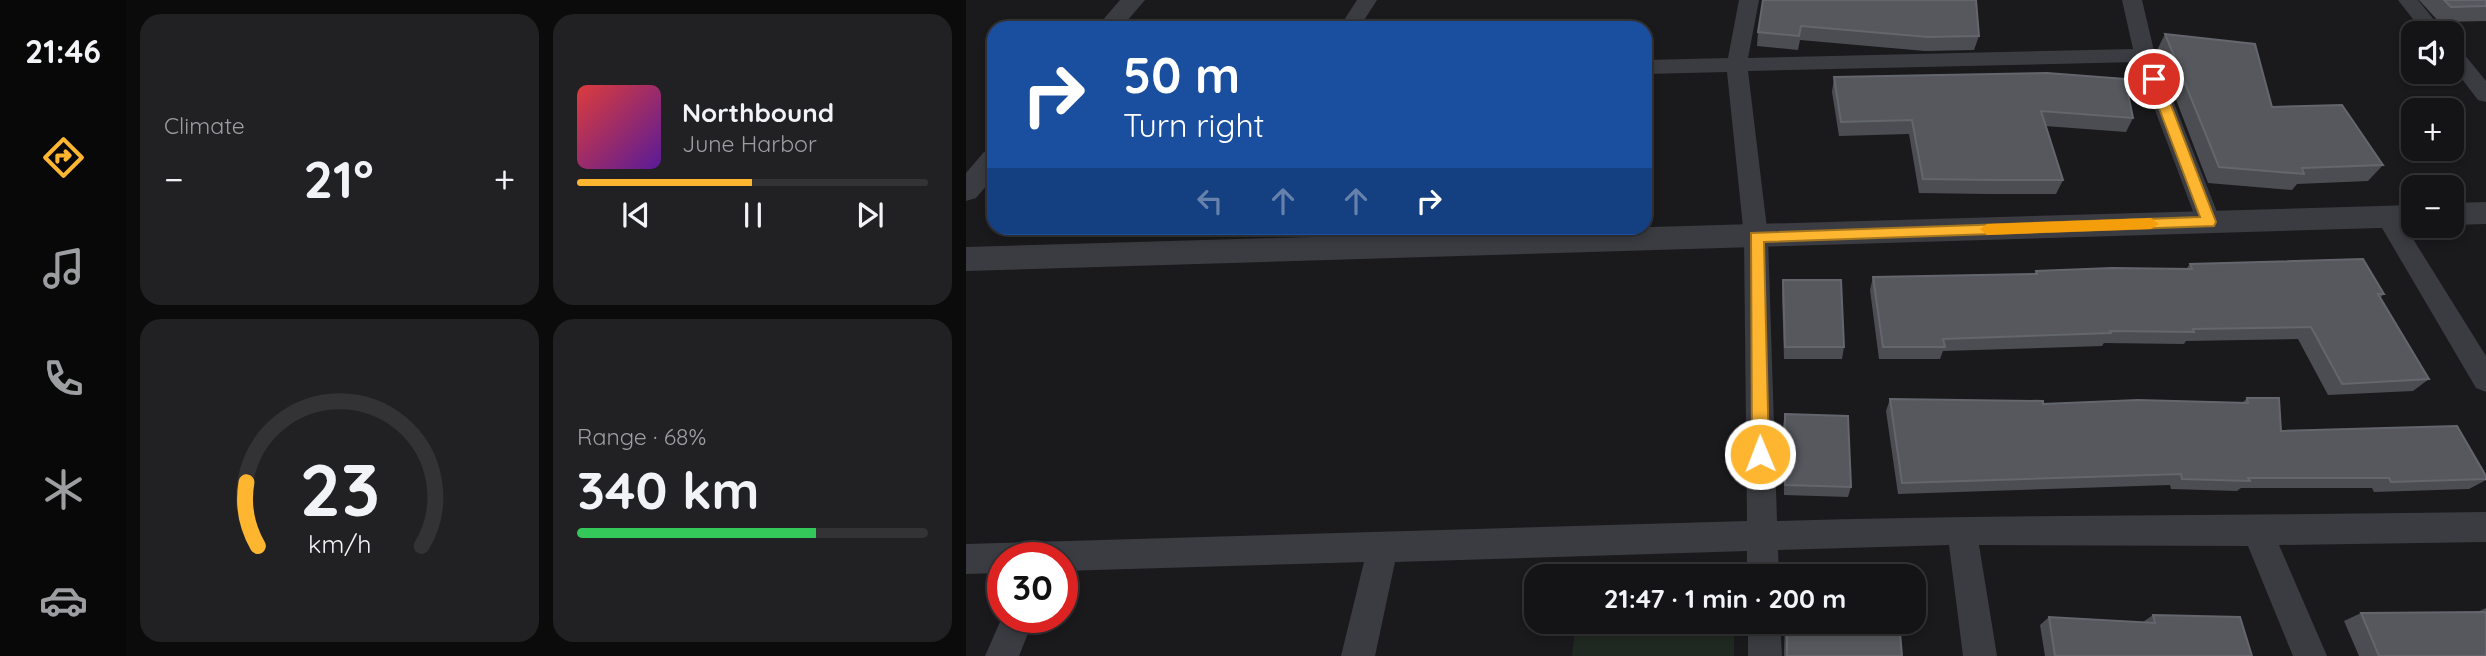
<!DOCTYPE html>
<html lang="en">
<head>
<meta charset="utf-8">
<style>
	:root { --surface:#141416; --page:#212123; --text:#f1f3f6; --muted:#9d9ea1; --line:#333335; --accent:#feb631 }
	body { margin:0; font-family:Quicksand,sans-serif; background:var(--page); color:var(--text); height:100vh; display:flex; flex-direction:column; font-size:26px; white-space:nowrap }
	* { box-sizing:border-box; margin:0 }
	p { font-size:23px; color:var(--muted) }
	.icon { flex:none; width:38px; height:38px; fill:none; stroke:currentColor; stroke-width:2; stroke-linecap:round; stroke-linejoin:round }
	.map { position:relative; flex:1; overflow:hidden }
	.drawer { display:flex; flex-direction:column; gap:14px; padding:14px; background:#0b0b0c; width:840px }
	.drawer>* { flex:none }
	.top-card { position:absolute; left:21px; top:21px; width:665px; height:214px; border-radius:21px; box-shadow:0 4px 10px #0003,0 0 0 2px var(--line); background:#1a4fa0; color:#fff; overflow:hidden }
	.tools { position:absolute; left:1435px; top:21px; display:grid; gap:14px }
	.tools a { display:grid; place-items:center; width:63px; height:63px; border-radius:14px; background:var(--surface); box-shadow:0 4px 10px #0003,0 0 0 2px var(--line); font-size:35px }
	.speed { position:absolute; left:21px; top:542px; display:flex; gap:14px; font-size:35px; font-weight:700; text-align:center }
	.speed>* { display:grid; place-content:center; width:91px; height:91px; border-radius:50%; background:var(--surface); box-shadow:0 4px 10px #0003,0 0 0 2px var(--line); line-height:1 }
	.speed .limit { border:10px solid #d22; background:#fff; color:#111 }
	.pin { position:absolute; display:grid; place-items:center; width:60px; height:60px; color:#fff; margin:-30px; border:4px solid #fff; border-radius:50%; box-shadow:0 2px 7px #0007 }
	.me { position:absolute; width:77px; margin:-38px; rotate:359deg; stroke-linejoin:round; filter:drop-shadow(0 0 5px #0008) }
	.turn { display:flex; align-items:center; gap:24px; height:147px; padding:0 21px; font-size:32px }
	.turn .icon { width:91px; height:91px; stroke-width:2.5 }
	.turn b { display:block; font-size:49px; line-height:60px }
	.lanes { display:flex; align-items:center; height:66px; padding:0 21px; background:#0003; justify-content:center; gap:35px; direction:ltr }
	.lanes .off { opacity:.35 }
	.big { font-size:52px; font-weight:700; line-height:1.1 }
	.drawer .tile { flex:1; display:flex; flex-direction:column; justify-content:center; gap:10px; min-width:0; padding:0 24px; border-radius:21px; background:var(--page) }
	.drawer .dial { align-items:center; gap:0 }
	.dial svg { height:182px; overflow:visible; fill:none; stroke:var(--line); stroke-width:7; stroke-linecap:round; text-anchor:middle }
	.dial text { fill:var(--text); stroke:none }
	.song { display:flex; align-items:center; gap:21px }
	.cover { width:84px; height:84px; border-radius:10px; background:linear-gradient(135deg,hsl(0 70% 55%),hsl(270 70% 35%)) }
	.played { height:7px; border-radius:4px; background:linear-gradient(90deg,var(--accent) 50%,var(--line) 50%) }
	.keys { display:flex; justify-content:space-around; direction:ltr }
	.heat { display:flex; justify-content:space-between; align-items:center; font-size:38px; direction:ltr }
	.charge { height:10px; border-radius:5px; background:linear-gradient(90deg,#34c759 68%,var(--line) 0) }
	.drawer .tiles { flex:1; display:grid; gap:14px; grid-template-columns:repeat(2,1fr) }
	.trip { position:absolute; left:558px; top:564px; width:402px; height:70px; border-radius:21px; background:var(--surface); box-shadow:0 4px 10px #0003,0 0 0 2px var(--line); font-weight:700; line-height:70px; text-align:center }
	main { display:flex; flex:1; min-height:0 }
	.menu { display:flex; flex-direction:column; width:126px; justify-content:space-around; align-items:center; background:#080809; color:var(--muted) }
	.menu .icon { width:49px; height:49px }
	.menu .on { color:var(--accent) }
	.menu b { font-size:32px; color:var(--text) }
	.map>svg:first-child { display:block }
	.green { fill:#202921 }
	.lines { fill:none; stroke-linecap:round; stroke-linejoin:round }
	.minor { fill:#3b3c42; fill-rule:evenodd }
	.tertiary { fill:#3b3c42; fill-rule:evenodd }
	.wall { fill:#4b4d52 }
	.building { fill:#56585e; stroke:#63666c; stroke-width:2 }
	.route { fill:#feb631; stroke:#a57620; stroke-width:2 }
	.slow { fill:#f59e0b }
</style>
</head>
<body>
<main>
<nav class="menu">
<b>21:46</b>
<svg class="icon on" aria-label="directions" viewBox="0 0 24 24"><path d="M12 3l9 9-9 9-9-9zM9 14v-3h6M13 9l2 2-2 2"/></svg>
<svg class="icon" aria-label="music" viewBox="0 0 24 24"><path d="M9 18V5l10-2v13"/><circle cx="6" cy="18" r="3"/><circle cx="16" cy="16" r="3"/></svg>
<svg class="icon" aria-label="phone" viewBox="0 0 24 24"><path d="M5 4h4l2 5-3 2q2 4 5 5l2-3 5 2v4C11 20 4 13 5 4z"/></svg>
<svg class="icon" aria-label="climate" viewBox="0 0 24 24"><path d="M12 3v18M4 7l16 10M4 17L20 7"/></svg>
<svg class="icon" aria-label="car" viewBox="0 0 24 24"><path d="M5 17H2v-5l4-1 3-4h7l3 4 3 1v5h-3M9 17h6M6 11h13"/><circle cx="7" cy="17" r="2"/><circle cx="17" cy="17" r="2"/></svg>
</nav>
<section class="drawer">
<div class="tiles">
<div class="tile"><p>Climate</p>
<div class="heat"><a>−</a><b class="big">21°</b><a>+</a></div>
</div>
<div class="tile">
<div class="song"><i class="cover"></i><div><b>Northbound</b><p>June Harbor</p></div></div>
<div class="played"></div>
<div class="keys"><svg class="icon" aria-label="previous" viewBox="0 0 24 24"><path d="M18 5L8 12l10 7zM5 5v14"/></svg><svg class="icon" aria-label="pause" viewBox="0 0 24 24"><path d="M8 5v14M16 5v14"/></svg><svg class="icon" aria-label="next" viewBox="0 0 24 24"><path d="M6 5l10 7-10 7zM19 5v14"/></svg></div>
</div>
<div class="tile dial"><svg viewBox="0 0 100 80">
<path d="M14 69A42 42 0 1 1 86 69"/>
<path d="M14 69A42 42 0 0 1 9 41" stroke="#feb631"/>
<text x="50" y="56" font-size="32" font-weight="700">23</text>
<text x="50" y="72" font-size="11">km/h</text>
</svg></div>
<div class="tile"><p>Range · 68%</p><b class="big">340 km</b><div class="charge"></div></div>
</div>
</section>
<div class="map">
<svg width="1520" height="656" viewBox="0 0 1520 656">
	<rect width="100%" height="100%" fill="#1a1a1d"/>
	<path class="green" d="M610 621H768V656H606Z"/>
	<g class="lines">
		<path class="minor" d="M391 0H411L393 28H373Z
			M773 0H793L782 58 1167 49 1156 0H1176L1189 55 1255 222 1251 228 1243 231 1235 228 1231 222 1171 62 782 71 802 237 811 521C1047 514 1284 516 1520 512V542L1313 545 1361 656H1327L1282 546 1013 545 1031 656H997L983 545 812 550 813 576H781V551L429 562 409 656H375L398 562 96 571V558H37V573L0 574V544L781 521 778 237 761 72 679 74V60L762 58Z
			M1432 0H1452L1479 33H1458Z
			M1486 46 1493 48 1520 81V102L1512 100 1486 66Z
			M1421 207 1429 210 1520 356V392L1510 388 1409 216 1413 210Z
			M37 615 68 618 53 656H19Z
			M782 621H814L816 656H782Z"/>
		<path class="tertiary" d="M154 0H179L155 28H130Z
			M28 149V177L10 198 0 201V173L18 152Z
			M1520 202V224L1486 225V203Z
			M1447 205V226H1450L1447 227 0 271V247Z"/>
	</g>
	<path class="wall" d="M797 0 1013 36 1008 50 959 51 834 40 832 50 791 46 792 32Z
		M1453 0H1520V21L1473 22Z
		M1199 34 1306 107 1417 165 1402 181 1331 184 1326 190 1242 183 1191 50Z
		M868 77 1167 118 1160 132 1079 126 1097 180 1090 194H1022L953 193 943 134 873 136 866 92Z
		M1224 264 1418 294 1414 298 1463 379 1447 391 1362 395 1332 339 1220 341 1218 344 1138 343 1136 346 977 351 974 359H913L904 290 907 277 1068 274 1070 271 1220 269Z
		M817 280 878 347 876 359H818L816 293Z
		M1281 398 1315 431 1520 476V480L1503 489 1408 492 1406 488H1275L1271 491 1205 489 1204 485 932 494 920 411 924 399 1077 404 1276 403Z
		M819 414 885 487 882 497 818 495 817 425Z
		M1520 608V656H1393L1378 621 1395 613 1511 612Z
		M1187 615 1286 656H1079L1074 625 1083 617 1177 622Z
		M819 621H933L936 656H818Z"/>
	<path class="building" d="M797 0H1010L1013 36 962 37 835 26 833 36 792 32Z
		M1478 0H1520V6L1485 7Z
		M1199 34 1289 44 1306 107 1376 105 1417 165 1336 168 1338 174 1253 167Z
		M1081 73 1159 79 1167 118 1075 111 1097 180H1027L957 179 946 120 875 122 868 77Z
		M1397 259 1418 294H1412L1463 379 1376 384 1345 327 1227 329 1228 332 1144 331 1145 333 977 339 979 347H917L907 277 1071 274 1070 271 1146 268 1226 269 1224 264Z
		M817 280H875L878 347H819Z
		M1281 398H1313L1315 431 1491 426 1520 476V479L1425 482 1423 478H1282L1284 481 1216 479 1215 474 936 483 924 399 1077 401V404L1172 400 1282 403Z
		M819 414 882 416 885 487 819 485Z
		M1520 612V656H1413L1395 613Z
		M1187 615 1274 617 1286 656H1089L1083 617 1189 623Z
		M821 621H933L936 656H821Z"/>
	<path class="route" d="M1188 75 1195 79 1250 222 1248 226 798 242 803 454 794 462 788 459 786 454 785 233 1234 217 1182 79Z"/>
	<path class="slow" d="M1185 218 1193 224 1185 229 1021 235 1014 229 1021 224Z"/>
</svg>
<div class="tools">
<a><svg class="icon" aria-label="sound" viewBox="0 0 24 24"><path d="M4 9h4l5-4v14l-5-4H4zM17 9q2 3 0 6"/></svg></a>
<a>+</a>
<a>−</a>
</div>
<div class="speed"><div class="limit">30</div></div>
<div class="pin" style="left:1188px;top:79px;background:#d93025"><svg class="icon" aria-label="arrive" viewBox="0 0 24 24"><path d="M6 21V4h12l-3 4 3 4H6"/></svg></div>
<svg class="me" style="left:794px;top:454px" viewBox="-20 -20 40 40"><circle r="17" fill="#feb631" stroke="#fff" stroke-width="3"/><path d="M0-11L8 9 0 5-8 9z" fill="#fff"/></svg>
<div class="trip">21:47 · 1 min · 200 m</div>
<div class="top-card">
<div class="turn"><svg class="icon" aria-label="right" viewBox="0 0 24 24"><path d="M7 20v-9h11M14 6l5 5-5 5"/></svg><div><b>50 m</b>Turn right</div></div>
<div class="lanes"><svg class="icon off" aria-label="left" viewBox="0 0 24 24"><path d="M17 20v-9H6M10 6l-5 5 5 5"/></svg><svg class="icon off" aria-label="ahead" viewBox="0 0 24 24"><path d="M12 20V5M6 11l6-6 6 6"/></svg><svg class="icon off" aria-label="ahead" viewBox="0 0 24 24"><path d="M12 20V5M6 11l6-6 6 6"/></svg><svg class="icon" aria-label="right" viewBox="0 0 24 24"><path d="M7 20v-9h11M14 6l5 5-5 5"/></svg></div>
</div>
</div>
</main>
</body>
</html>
